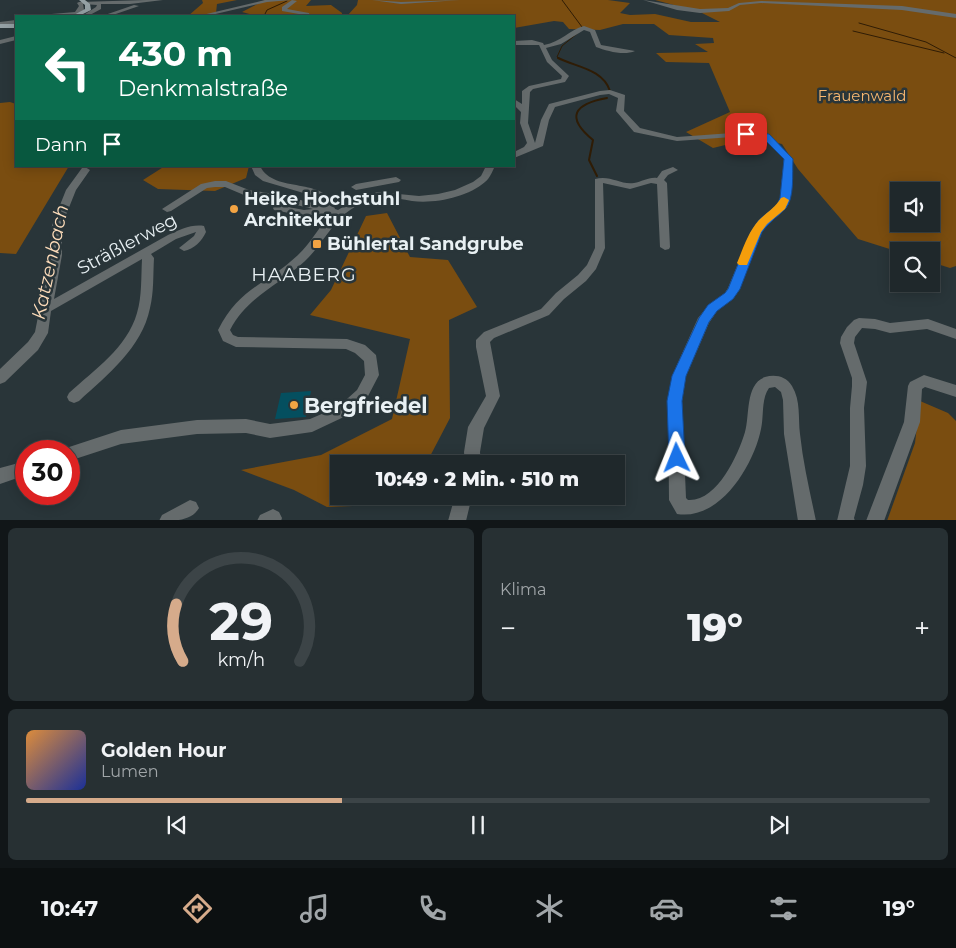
<!DOCTYPE html>
<html lang="de">
<head>
<meta charset="utf-8">
<style>
	:root { --surface:#1f282b; --page:#273033; --text:#f1f3f6; --muted:#a1a6a9; --line:#3c4447; --accent:#d6ab8b }
	body { margin:0; font-family:Montserrat,sans-serif; background:var(--page); color:var(--text); height:100vh; display:flex; flex-direction:column; font-size:19px; white-space:nowrap }
	* { box-sizing:border-box; margin:0 }
	p { font-size:16px; color:var(--muted) }
	.icon { flex:none; width:28px; height:28px; fill:none; stroke:currentColor; stroke-width:2; stroke-linecap:round; stroke-linejoin:round }
	.map { position:relative; height:520px; overflow:hidden }
	.drawer { display:flex; flex-direction:column; gap:8px; padding:8px; background:#111618; flex:1 }
	.drawer>* { flex:none }
	.guide { position:absolute; left:15px; top:15px; width:500px; height:152px; border-radius:0px; box-shadow:0 2px 12px #0003,0 0 0 1px var(--line); background:#0b6e4f; color:#fff; overflow:hidden }
	.tools { position:absolute; left:890px; top:182px; display:grid; gap:10px }
	.tools a { display:grid; place-items:center; width:50px; height:50px; border-radius:0px; background:var(--surface); box-shadow:0 2px 12px #0003,0 0 0 1px var(--line); font-size:25px }
	.speed { position:absolute; left:15px; top:440px; display:flex; gap:10px; font-size:25px; font-weight:700; text-align:center }
	.speed>* { display:grid; place-content:center; width:65px; height:65px; border-radius:50%; background:var(--surface); box-shadow:0 2px 12px #0003,0 0 0 1px var(--line); line-height:1 }
	.speed .limit { border:8px solid #d22; background:#fff; color:#111 }
	.pin { position:absolute; display:grid; place-items:center; width:42px; height:42px; color:#fff; margin:-21px; border-radius:10px; box-shadow:0 2px 8px #0006 }
	.me { position:absolute; width:55px; margin:-28px; rotate:358deg; stroke-linejoin:round; filter:drop-shadow(0 0 4px #0008) }
	.turn { display:flex; align-items:center; gap:18px; height:105px; padding:0 20px; font-size:22px }
	.turn .icon { width:65px; height:65px; stroke-width:2.5 }
	.turn b { display:block; font-size:35px; line-height:42px }
	.then { display:flex; align-items:center; height:48px; padding:0 20px; background:#0003; gap:10px; font-size:19px }
	.big { font-size:38px; font-weight:800; line-height:1.1 }
	.drawer .widget { flex:1; display:flex; flex-direction:column; justify-content:center; gap:8px; min-width:0; padding:0 18px; border-radius:8px; background:var(--page) }
	.drawer .dial { align-items:center; gap:0 }
	.dial svg { height:130px; overflow:visible; fill:none; stroke:var(--line); stroke-width:7; stroke-linecap:round; text-anchor:middle }
	.dial text { fill:var(--text); stroke:none }
	.song { display:flex; align-items:center; gap:15px }
	.cover { width:60px; height:60px; border-radius:8px; background:linear-gradient(135deg,hsl(30 70% 55%),hsl(230 70% 35%)) }
	.played { height:5px; border-radius:2px; background:linear-gradient(90deg,var(--accent) 35%,var(--line) 35%) }
	.keys { display:flex; justify-content:space-around; direction:ltr }
	.heat { display:flex; justify-content:space-between; align-items:center; font-size:28px; direction:ltr }
	.drawer .tiles { flex:1; display:grid; gap:8px; grid-template-columns:1fr 1fr }
	.widget:last-child { grid-column:span 2 }
	.trip { position:absolute; left:330px; top:455px; width:295px; height:50px; border-radius:0px; background:var(--surface); box-shadow:0 2px 12px #0003,0 0 0 1px var(--line); font-weight:800; line-height:50px; text-align:center }
	.menu { display:flex; height:80px; justify-content:space-around; align-items:center; background:#0c1011; color:var(--muted) }
	.menu .icon { width:35px; height:35px }
	.menu .current { color:var(--accent) }
	.menu b { font-size:22px; color:var(--text) }
	.map>svg:first-child { display:block }
	.green { fill:#7a4d10; fill-rule:evenodd }
	.lines { fill:none; stroke-linecap:round; stroke-linejoin:round }
	.stream-far1 { stroke:#2f1c05; stroke-width:1 }
	.stream { stroke:#2f1c05; stroke-width:2 }
	.building { fill:#044f5f }
	.minor { fill:#656b6c; fill-rule:evenodd }
	.major { fill:#95a1a5; fill-rule:evenodd }
	.route { fill:#1a73e8; stroke:#114b97 }
	.slow { fill:#f59e0b }
	.poi-dot { fill:#f3a443; stroke:#293539; stroke-width:2 }
	.labels { text-anchor:middle; dominant-baseline:central; stroke-width:5; stroke-linejoin:round; paint-order:stroke }
	.far-park-label { font-size:15px; fill:#f9b870; stroke:#293539 }
	.poi-label { font-size:18px; font-weight:bold; fill:#e8f0f3; stroke:#293539; text-anchor:start }
	.street-label { font-size:18px; fill:#e8f0f3; stroke:#293539 }
	.water-label { font-size:19px; font-style:italic; fill:#fddcba; stroke:#293539 }
	.neighbourhood-label { font-size:19px; letter-spacing:1px; fill:#e8f0f3; stroke:#293539 }
	.near-poi-label { font-size:21px; font-weight:bold; fill:#e8f0f3; stroke:#293539; text-anchor:start }
</style>
</head>
<body>
<div class="map">
<svg width="956" height="521" viewBox="0 0 956 521">
	<rect width="100%" height="100%" fill="#293539"/>
	<path class="green" d="M202 0H237L217 4 216 13 205 16H188L203 3Z
		M265 0H311L306 6 331 5 342 13V16H257L242 12Z
		M358 0H608L630 3 620 13 630 15 655 14 691 22H720L700 12 655 0H956V266L950 268 931 262V251L899 252 858 239 798 169 782 144 754 138 713 148 686 132 730 112 709 63 666 62 656 53 708 52 695 44 714 43 713 38 669 35 654 24H623L600 30 569 29 563 22 554 21 514 28V16H347L357 5ZM899 191H931V224H899Z
		M10 102 16 104V166H69L16 254 0 253V103Z
		M165 166H249L246 178 215 191 158 189 143 180Z
		M387 213 410 257 448 260 477 307 449 320 450 418 426 464H339V496H408L404 504 327 507 294 490 241 470 321 455 392 419 410 339 310 315 331 290 366 216Z
		M920 401 948 413 956 421V520L887 521 915 443Z"/>
	<g class="lines">
		<path class="stream-far1" d="M562 0 582 27
			M264 16 267 10 287 1
			M859 23 926 42 956 58
			M853 31 944 53
			M561 59 557 57 562 46 579 32"/>
		<path class="stream" d="M558 58C576 67 603 69 610 91
			M597 176 589 160 593 140C565 117 574 104 607 98"/>
	</g>
	<path class="building" d="M311 391 306 417 275 419 281 393Z"/>
	<g class="lines">
		<path class="minor" d="M146 0H163L130 4H101V9L88 16H82L96 7 97 5 83 4 84 10 76 16H28L75 12 79 6 77 3 79 2Z
			M265 0H291L267 2 207 16H198Z
			M292 0 297 1 287 9 309 13 310 16 282 11V7Z
			M372 0 401 2 460 0 401 4Z
			M643 0 700 9 728 8 739 3 761 1 902 6 956 14V18L902 10 761 3 740 5 729 11 700 13 677 10Z
			M134 5 139 6 110 16H102Z
			M16 20V24L0 26V22Z
			M584 26 595 30 601 45 635 51C624 56 607 51 596 47L590 32 584 30 561 44 546 48 552 60 569 76 565 82 533 89 530 92 528 123 535 143 541 120 549 104 600 91 610 90 625 95 624 111 640 128 677 137 746 132 766 134H769L792 159C791 173 794 195 787 207 780 216 768 222 761 232L740 289 733 299 717 311 709 323 686 376 682 401 686 498 688 500C717 502 738 455 745 432 750 415 745 384 765 377 775 374 786 376 792 386 801 401 798 418 800 434 803 463 810 492 816 521H798L784 434 783 400 781 392 775 387 769 388C761 399 764 417 761 429 754 464 721 521 677 514L669 500 668 401 672 376 698 318 709 305 725 293 728 288 751 232 759 220 778 205 780 198 784 159 764 138 746 136 677 141 634 132 616 111 618 98 609 94 600 95 555 107 549 120 543 146 514 158V152L524 147 527 143 520 123 521 112 514 105V99L522 104V91L529 86 561 79 562 76 547 62 539 45H514V41L532 40 543 43 544 45C561 42 569 30 584 26Z
			M16 36V40L0 44V40Z
			M251 166H260C274 195 326 175 335 209L338 210 357 198 378 192 419 196 438 194 455 190 473 182 481 176 486 166H495C492 172 490 178 485 182 468 197 435 204 412 201 398 199 385 195 371 200 335 211 329 238 305 261 279 285 247 297 230 330L233 335 238 337 347 339 365 345 376 355 379 375 367 398 348 415 312 432 270 438 246 433 197 434 121 444 69 461V451H62L63 449 121 430 197 420 246 419 270 424 310 419 338 407 357 390 365 375 364 361 355 353 346 349 236 347 223 341 218 330C240 287 266 285 298 255 311 243 319 226 332 214L304 216 274 210 273 208 274 206 278 205 304 210 313 209 280 201 244 195 225 187H215L207 188 171 211 167 212 162 209 201 184 215 181H226L249 190 280 195 325 206 323 202 317 197 263 181 255 175Z
			M85 167 90 170 76 190 62 225V255L54 299 168 235C180 230 191 224 204 226L206 232C202 241 194 249 184 251L179 248 194 236 196 232 176 239 151 254 154 258C153 275 154 292 150 308 142 348 107 375 79 401L74 403 69 401 67 397 69 393C94 370 127 348 137 313 142 296 141 277 142 259L51 311 48 333 38 350 5 382 0 384V369L28 342 35 332 50 255 52 225 66 190 82 168Z
			M673 167 678 170 668 175 664 180 667 183 670 247 669 249 665 250 660 247 657 184 651 183 630 189 603 183 605 248 596 269 586 281 564 299 549 315 494 338 490 342 500 396 484 428 480 452 481 464H465L464 452 468 427 486 396 476 347V340L484 332 541 309 556 293 578 275 587 265 595 248V179C611 175 620 185 634 183 642 182 648 177 657 178L662 171Z
			M396 177 401 180 399 182 356 190 351 187 356 184Z
			M859 318 875 319 890 323 928 319 956 329V339L927 329 890 333 875 329 862 328 855 337 854 343 867 382 864 408 866 466 863 485 854 518 855 521H837L850 466V408L852 386V378L840 343 841 337 847 327 854 320Z
			M924 375 956 385V397L925 387 922 389 920 422 884 521H866L904 422 908 386 910 382Z
			M26 461V475L0 484V468Z
			M455 496H472L466 521H448Z
			M190 500 196 502 199 508C192 521 174 521 159 521L162 515Z
			M273 509 279 512 282 518 281 521H257L260 515Z"/>
		<path class="major" d="M79 0H85L90 4 91 10 79 16H72L85 9V5Z
			M0 24H16V28H0Z"/>
	</g>
	<path class="route" d="M746 132 769 134 793 159C792 173 795 199 785 209 777 217 768 223 762 232L740 289 733 299 717 311 709 322 686 376 682 401 685 458 683 463 677 466 671 463 669 458 667 401 672 376 699 318 708 305 725 293 728 289 751 232 759 220 777 205 780 198 784 159 763 138 743 136 742 134Z"/>
	<path class="slow" d="M784 197 789 200 785 209 767 224 761 232 747 265H739L737 263C743 249 748 232 759 220 767 212 775 208 781 198Z"/>
	<g class="poi-dot">
		<circle cx="234" cy="209" r="5"/>
		<rect x="312" y="239" width="10" height="10" rx="2.5"/>
		<circle cx="294" cy="405" r="5"/>
	</g>
	<g class="labels">
		<g class="far-park-label">
			<text x="862" y="95">Frauenwald</text>
		</g>
		<g class="poi-label">
			<text x="244" y="199">Heike Hochstuhl<tspan x="244" dy="21">Architektur</tspan></text>
			<text x="327" y="244">Bühlertal Sandgrube</text>
		</g>
		<g class="street-label">
			<text transform="translate(127 244) rotate(-28)">Sträßlerweg</text>
		</g>
		<g class="water-label">
			<text transform="translate(50 262) rotate(-78)">Katzenbach</text>
		</g>
		<g class="neighbourhood-label">
			<text x="304" y="274">HAABERG</text>
		</g>
		<g class="near-poi-label">
			<text x="304" y="405">Bergfriedel</text>
		</g>
	</g>
</svg>
<div class="tools">
<a><svg class="icon" aria-label="sound" viewBox="0 0 24 24"><path d="M4 9h4l5-4v14l-5-4H4zM17 9q2 3 0 6"/></svg></a>
<a><svg class="icon" aria-label="search" viewBox="0 0 24 24"><circle cx="10" cy="10" r="6"/><path d="M15 15l6 6"/></svg></a>
</div>
<div class="speed"><div class="limit">30</div></div>
<div class="pin" style="left:746px;top:134px;background:#d93025"><svg class="icon" aria-label="arrive" viewBox="0 0 24 24"><path d="M6 21V4h12l-3 4 3 4H6"/></svg></div>
<svg class="me" style="left:677px;top:458px" viewBox="-20 -20 40 40"><path d="M0-17L14 15 0 8-14 15z" fill="#1a73e8" stroke="#fff" stroke-width="4"/></svg>
<div class="trip">10:49 · 2 Min. · 510 m</div>
<div class="guide">
<div class="turn"><svg class="icon" aria-label="left" viewBox="0 0 24 24"><path d="M17 20v-9H6M10 6l-5 5 5 5"/></svg><div><b>430 m</b>Denkmalstraße</div></div>
<div class="then">Dann<svg class="icon" aria-label="arrive" viewBox="0 0 24 24"><path d="M6 21V4h12l-3 4 3 4H6"/></svg></div>
</div>
</div>
<section class="drawer">
<div class="tiles">
<div class="widget dial"><svg viewBox="0 0 100 80">
<path d="M14 69A42 42 0 1 1 86 69"/>
<path d="M14 69A42 42 0 0 1 10 34" stroke="#d6ab8b"/>
<text x="50" y="56" font-size="32" font-weight="700">29</text>
<text x="50" y="72" font-size="11">km/h</text>
</svg></div>
<div class="widget"><p>Klima</p>
<div class="heat"><a>−</a><b class="big">19°</b><a>+</a></div>
</div>
<div class="widget">
<div class="song"><i class="cover"></i><div><b>Golden Hour</b><p>Lumen</p></div></div>
<div class="played"></div>
<div class="keys"><svg class="icon" aria-label="previous" viewBox="0 0 24 24"><path d="M18 5L8 12l10 7zM5 5v14"/></svg><svg class="icon" aria-label="pause" viewBox="0 0 24 24"><path d="M8 5v14M16 5v14"/></svg><svg class="icon" aria-label="next" viewBox="0 0 24 24"><path d="M6 5l10 7-10 7zM19 5v14"/></svg></div>
</div>
</div>
</section>
<nav class="menu">
<b>10:47</b>
<svg class="icon current" aria-label="directions" viewBox="0 0 24 24"><path d="M12 3l9 9-9 9-9-9zM9 14v-3h6M13 9l2 2-2 2"/></svg>
<svg class="icon" aria-label="music" viewBox="0 0 24 24"><path d="M9 18V5l10-2v13"/><circle cx="6" cy="18" r="3"/><circle cx="16" cy="16" r="3"/></svg>
<svg class="icon" aria-label="phone" viewBox="0 0 24 24"><path d="M5 4h4l2 5-3 2q2 4 5 5l2-3 5 2v4C11 20 4 13 5 4z"/></svg>
<svg class="icon" aria-label="climate" viewBox="0 0 24 24"><path d="M12 3v18M4 7l16 10M4 17L20 7"/></svg>
<svg class="icon" aria-label="car" viewBox="0 0 24 24"><path d="M5 17H2v-5l4-1 3-4h7l3 4 3 1v5h-3M9 17h6M6 11h13"/><circle cx="7" cy="17" r="2"/><circle cx="17" cy="17" r="2"/></svg>
<svg class="icon" aria-label="filters" viewBox="0 0 24 24"><path d="M4 7h16M4 17h16"/><circle cx="9" cy="7" r="2"/><circle cx="15" cy="17" r="2"/></svg>
<b>19°</b>
</nav>
</body>
</html>
